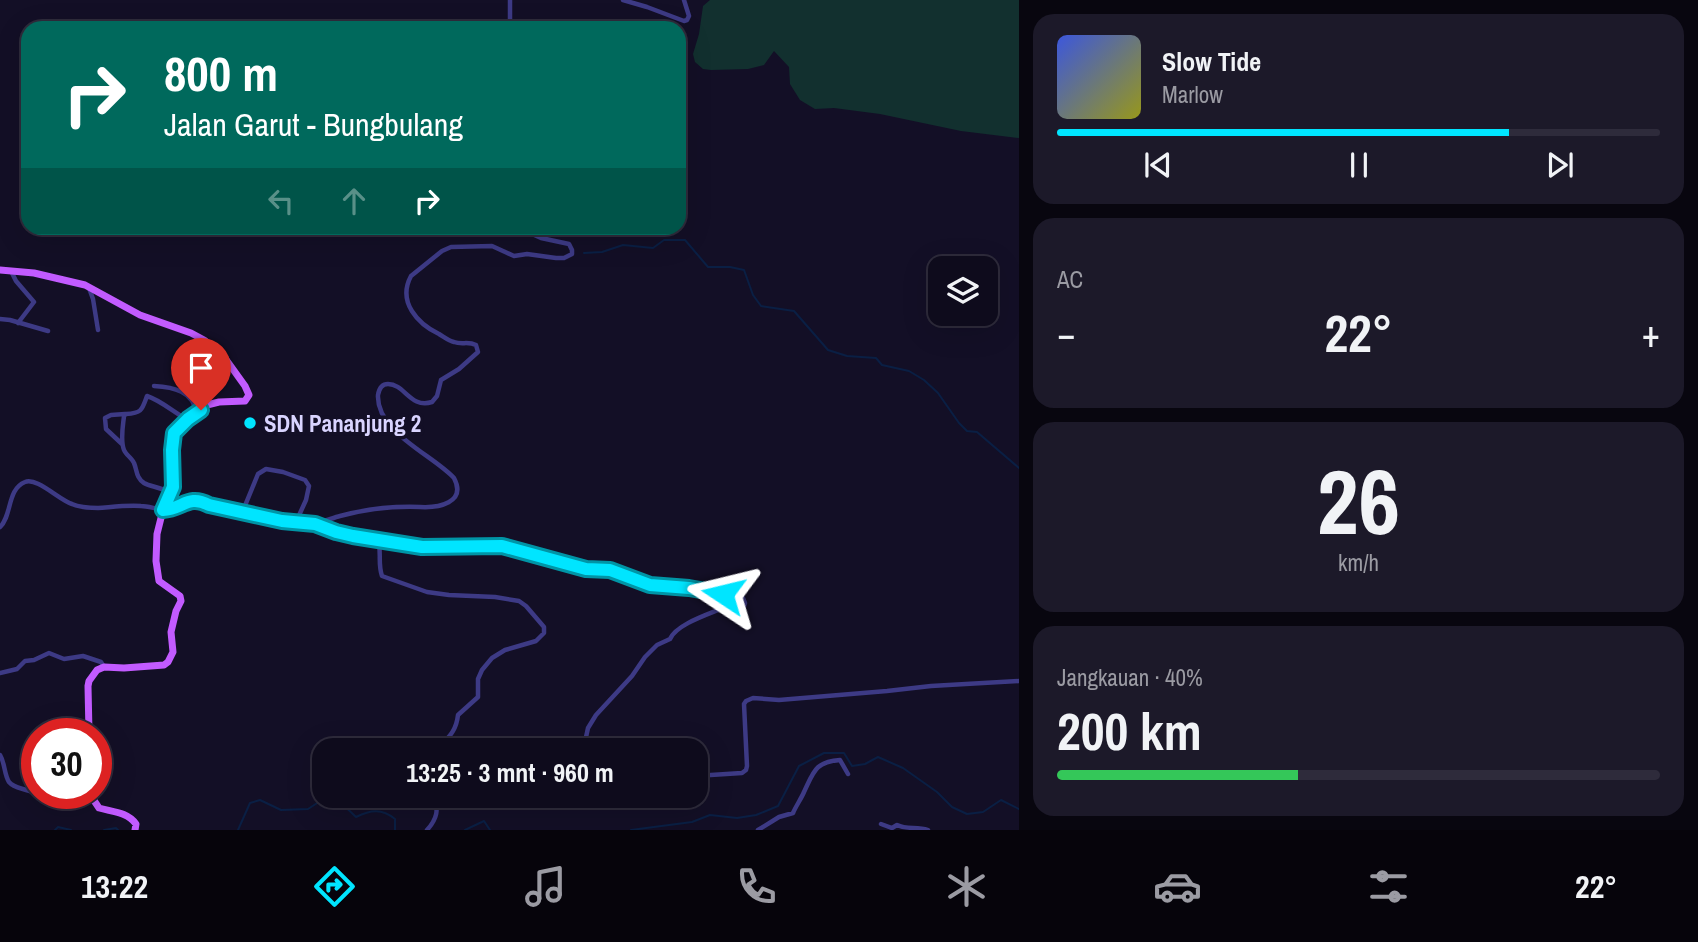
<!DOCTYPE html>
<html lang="id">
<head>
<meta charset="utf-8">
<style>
	:root { --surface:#0e0b1c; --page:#1c1929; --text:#f1f3f6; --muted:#9b9ba3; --line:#2e2b3b; --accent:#00e5ff }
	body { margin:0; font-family:"Archivo Narrow",sans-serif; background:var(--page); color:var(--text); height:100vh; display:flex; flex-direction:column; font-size:26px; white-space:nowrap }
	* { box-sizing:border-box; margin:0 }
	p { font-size:23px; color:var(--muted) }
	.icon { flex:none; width:38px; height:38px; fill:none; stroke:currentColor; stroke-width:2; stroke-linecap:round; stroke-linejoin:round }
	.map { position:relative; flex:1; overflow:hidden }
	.drawer { display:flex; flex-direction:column; gap:14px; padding:14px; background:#08060f; width:679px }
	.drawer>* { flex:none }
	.banner { position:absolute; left:21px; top:21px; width:665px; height:214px; border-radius:21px; box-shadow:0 7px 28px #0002,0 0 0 2px var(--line); background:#00695c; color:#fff; overflow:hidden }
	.buttons { position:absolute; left:928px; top:256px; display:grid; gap:14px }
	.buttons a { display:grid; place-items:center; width:70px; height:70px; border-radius:14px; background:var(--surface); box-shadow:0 7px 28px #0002,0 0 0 2px var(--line); font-size:35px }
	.speed { position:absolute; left:21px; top:718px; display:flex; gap:14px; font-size:35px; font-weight:700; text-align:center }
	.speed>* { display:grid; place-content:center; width:91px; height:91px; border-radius:50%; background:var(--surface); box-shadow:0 7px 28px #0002,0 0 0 2px var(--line); line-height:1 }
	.speed .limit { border:10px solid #d22; background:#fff; color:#111 }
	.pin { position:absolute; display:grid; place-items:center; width:60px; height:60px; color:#fff; margin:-72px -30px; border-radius:50% 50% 50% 0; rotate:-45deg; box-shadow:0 0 7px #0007 }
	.pin .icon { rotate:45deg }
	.me { position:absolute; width:77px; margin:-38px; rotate:280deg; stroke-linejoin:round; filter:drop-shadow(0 0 5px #0008) }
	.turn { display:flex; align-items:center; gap:24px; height:147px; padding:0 28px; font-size:32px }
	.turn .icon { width:91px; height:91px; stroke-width:2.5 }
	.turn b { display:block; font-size:49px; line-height:60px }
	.lanes { display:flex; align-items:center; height:66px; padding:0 28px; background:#0003; justify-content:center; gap:35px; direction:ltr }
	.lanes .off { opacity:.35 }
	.big { font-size:52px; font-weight:700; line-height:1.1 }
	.drawer .widget { flex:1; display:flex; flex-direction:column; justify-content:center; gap:10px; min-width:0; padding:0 24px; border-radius:21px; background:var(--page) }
	.drawer .dial { align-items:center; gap:0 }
	.dial b { font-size:91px; line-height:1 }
	.song { display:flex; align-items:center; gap:21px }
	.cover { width:84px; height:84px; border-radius:10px; background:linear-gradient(135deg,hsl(230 70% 55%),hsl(60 70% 35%)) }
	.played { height:7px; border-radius:4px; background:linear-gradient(90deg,var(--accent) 75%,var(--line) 75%) }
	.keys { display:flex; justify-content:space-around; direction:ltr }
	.heat { display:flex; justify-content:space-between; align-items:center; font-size:38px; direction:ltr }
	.charge { height:10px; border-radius:5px; background:linear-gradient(90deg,#34c759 40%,var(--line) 0) }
	.trip { position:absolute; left:312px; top:738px; width:396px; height:70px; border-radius:21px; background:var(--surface); box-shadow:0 7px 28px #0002,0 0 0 2px var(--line); font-weight:700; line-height:70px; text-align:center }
	.tabs { display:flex; height:112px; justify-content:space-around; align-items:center; background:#06040b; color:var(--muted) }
	.tabs .icon { width:49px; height:49px }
	.tabs .on { color:var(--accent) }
	.tabs b { font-size:32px; color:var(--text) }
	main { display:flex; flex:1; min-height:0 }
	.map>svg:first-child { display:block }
	.green { fill:#12302f }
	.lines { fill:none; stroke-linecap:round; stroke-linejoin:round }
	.stream { stroke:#0a1f44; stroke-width:2 }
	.minor { stroke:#3d3a85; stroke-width:4.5 }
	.primary { stroke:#c25bff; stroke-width:7 }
	.route-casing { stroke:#0095a6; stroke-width:18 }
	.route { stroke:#00e5ff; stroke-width:12 }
	.poi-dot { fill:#00e5ff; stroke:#130f26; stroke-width:2.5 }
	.labels { text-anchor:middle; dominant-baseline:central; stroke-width:7; stroke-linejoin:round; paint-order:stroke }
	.poi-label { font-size:23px; font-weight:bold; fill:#d9d4ff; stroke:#130f26; text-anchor:start }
</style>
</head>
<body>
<main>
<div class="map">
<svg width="1019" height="830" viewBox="0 0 1019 830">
	<rect width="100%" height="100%" fill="#130f26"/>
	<path class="green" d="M710 0H1019V138L961 131 880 114 834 108 815 109 800 100 790 84 789 67 774 51 764 65 748 69 711 70 703 69 695 62 693 54 699 34 703 6Z"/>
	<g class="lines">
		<path class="stream" d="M584 253 602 252 623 245 653 248 664 240H685L708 267H730L744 270 753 295 761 306 794 311 828 350 847 356 876 358 882 365 909 371 924 380 938 393 959 423 967 431 977 432 1019 468
			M55 830 58 827 71 830
			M104 830 116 828 118 830
			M238 830 250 803 260 800 281 810 308 809 328 796 335 797 356 817C370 810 382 808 395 819V830
			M465 830 484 821 490 830
			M631 830 692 822 710 815 737 818 756 815 778 806 799 766 824 753H844L852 766 865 764 878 757 903 768 937 792 952 807 967 814 983 812 1001 800 1019 809"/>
		<path class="minor" d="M623 0 647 7 684 21 687 20 689 16 684 0
			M507 28 510 19V0
			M11 271 16 281 34 302 18 323
			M89 288 93 299 98 330
			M0 319 10 320 48 331
			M154 386C173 387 194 391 196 413
			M122 444 106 429 105 418 111 415 125 414
			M170 493C161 487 151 487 144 483 136 478 137 470 134 463 132 458 126 455 124 450 120 440 123 426 124 416L126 414C142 413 142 410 147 396 160 400 175 413 188 420
			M242 513 258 474 266 469 283 472 305 480 309 486 306 500 296 522
			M315 524 336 532 422 547 502 546 554 559 586 569 610 570 650 585 689 588 724 595H738L743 598 745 603 743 609 730 605C713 613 677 623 670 639L657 645 645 657 632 676 596 715 588 728 583 751
			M0 527C12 516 7 489 25 482 37 477 59 500 72 504 79 507 90 508 98 508 112 507 126 505 141 506 151 506 162 512 172 509 183 506 189 497 202 501 205 502 208 504 211 505 238 514 267 519 295 522 300 522 305 524 310 524 318 524 332 518 340 516 366 509 393 506 420 507 438 508 467 503 454 478 433 455 376 432 378 395 379 389 382 384 388 384 405 384 410 409 432 402L437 396 441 380 459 369 478 352 476 345C468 341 462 345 454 342 449 341 444 337 439 334 418 324 397 302 411 276L442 251 451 247 492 246 514 256 527 254 556 258H564L572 254V250L569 244 541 238 519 228
			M373 539 379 544C381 556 378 564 382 576L427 592 449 595 495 597 519 601 526 606 544 627V633L536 641 505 650 492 658 482 670 478 679V697L458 715C456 733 447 738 436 751
			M0 673 17 669 25 661 34 660 49 653 64 659 83 656 101 662 104 667
			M0 755C5 763 4 774 9 782 14 788 22 788 29 791 40 795 29 792 39 797 52 804 64 798 76 793
			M695 776 742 773 746 770 747 766 744 704 746 701 753 698 779 700 887 691 931 686 1019 681
			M881 824 892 828 897 825C907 830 917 826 928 830
			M427 830C437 819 439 810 434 796
			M758 830 779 817 793 813C796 806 801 799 804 792 814 771 815 762 840 760L848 774"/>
		<path class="primary" d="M0 270 34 273 85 285 140 315 191 333 204 340 222 354 245 386 249 395 245 401 219 402 207 405 188 420 174 434 172 450 173 487 163 510 157 534 156 561 159 581 180 596 181 601 176 611 171 632 173 652 168 662 164 665 124 668 104 667 97 670 89 681 88 686 89 733
			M89 793 99 808C113 812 127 812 136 824L135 830"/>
	</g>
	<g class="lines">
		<defs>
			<path id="route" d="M201 410 188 419 174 433 172 450 173 487 163 510C183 509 188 494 209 505L282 521 315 524 336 532 353 536 422 547 502 546 586 569 610 570 650 585 689 588 723 594"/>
		</defs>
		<use href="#route" class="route-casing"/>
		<use href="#route" class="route"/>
	</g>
	<circle class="poi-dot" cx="250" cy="423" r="7"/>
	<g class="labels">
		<g class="poi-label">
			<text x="264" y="423">SDN Pananjung 2</text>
		</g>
	</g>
</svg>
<div class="buttons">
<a><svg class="icon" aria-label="layers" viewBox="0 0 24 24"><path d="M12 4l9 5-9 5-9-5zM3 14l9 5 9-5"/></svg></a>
</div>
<div class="speed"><div class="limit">30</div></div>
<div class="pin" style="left:201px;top:410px;background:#d93025"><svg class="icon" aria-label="arrive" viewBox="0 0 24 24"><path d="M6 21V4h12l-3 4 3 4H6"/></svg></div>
<svg class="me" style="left:723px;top:594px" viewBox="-20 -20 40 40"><path d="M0-17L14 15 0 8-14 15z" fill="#00e5ff" stroke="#fff" stroke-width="4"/></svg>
<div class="trip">13:25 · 3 mnt · 960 m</div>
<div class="banner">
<div class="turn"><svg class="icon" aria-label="right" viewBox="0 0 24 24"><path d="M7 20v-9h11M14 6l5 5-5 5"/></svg><div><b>800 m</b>Jalan Garut - Bungbulang</div></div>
<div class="lanes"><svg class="icon off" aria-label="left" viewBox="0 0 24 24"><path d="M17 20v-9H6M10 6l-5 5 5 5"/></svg><svg class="icon off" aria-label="ahead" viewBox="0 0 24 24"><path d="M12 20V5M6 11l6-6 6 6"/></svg><svg class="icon" aria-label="right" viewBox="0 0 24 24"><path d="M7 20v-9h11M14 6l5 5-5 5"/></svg></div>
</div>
</div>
<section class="drawer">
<div class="widget">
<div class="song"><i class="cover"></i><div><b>Slow Tide</b><p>Marlow</p></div></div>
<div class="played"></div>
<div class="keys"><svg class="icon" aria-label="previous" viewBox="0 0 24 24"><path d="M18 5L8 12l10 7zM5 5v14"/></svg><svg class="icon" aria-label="pause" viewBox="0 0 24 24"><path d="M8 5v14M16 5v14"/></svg><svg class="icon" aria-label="next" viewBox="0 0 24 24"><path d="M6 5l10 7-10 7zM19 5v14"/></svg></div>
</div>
<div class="widget"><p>AC</p>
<div class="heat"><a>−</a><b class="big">22°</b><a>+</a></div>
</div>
<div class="widget dial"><b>26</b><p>km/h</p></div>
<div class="widget"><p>Jangkauan · 40%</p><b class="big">200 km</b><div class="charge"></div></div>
</section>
</main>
<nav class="tabs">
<b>13:22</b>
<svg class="icon on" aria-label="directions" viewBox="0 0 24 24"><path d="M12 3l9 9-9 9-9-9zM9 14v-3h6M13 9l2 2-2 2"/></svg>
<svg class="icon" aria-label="music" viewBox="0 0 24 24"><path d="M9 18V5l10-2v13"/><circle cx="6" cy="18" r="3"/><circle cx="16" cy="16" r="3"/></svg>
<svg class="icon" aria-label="phone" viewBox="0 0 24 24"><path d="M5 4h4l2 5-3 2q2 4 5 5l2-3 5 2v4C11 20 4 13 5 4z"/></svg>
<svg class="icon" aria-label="climate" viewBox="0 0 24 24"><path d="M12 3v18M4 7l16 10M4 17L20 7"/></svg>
<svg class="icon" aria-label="car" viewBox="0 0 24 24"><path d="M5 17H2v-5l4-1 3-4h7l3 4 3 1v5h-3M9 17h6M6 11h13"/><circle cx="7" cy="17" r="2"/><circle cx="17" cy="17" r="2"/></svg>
<svg class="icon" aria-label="filters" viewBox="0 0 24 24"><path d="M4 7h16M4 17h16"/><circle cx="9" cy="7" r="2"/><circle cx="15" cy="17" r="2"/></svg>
<b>22°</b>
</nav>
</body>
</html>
